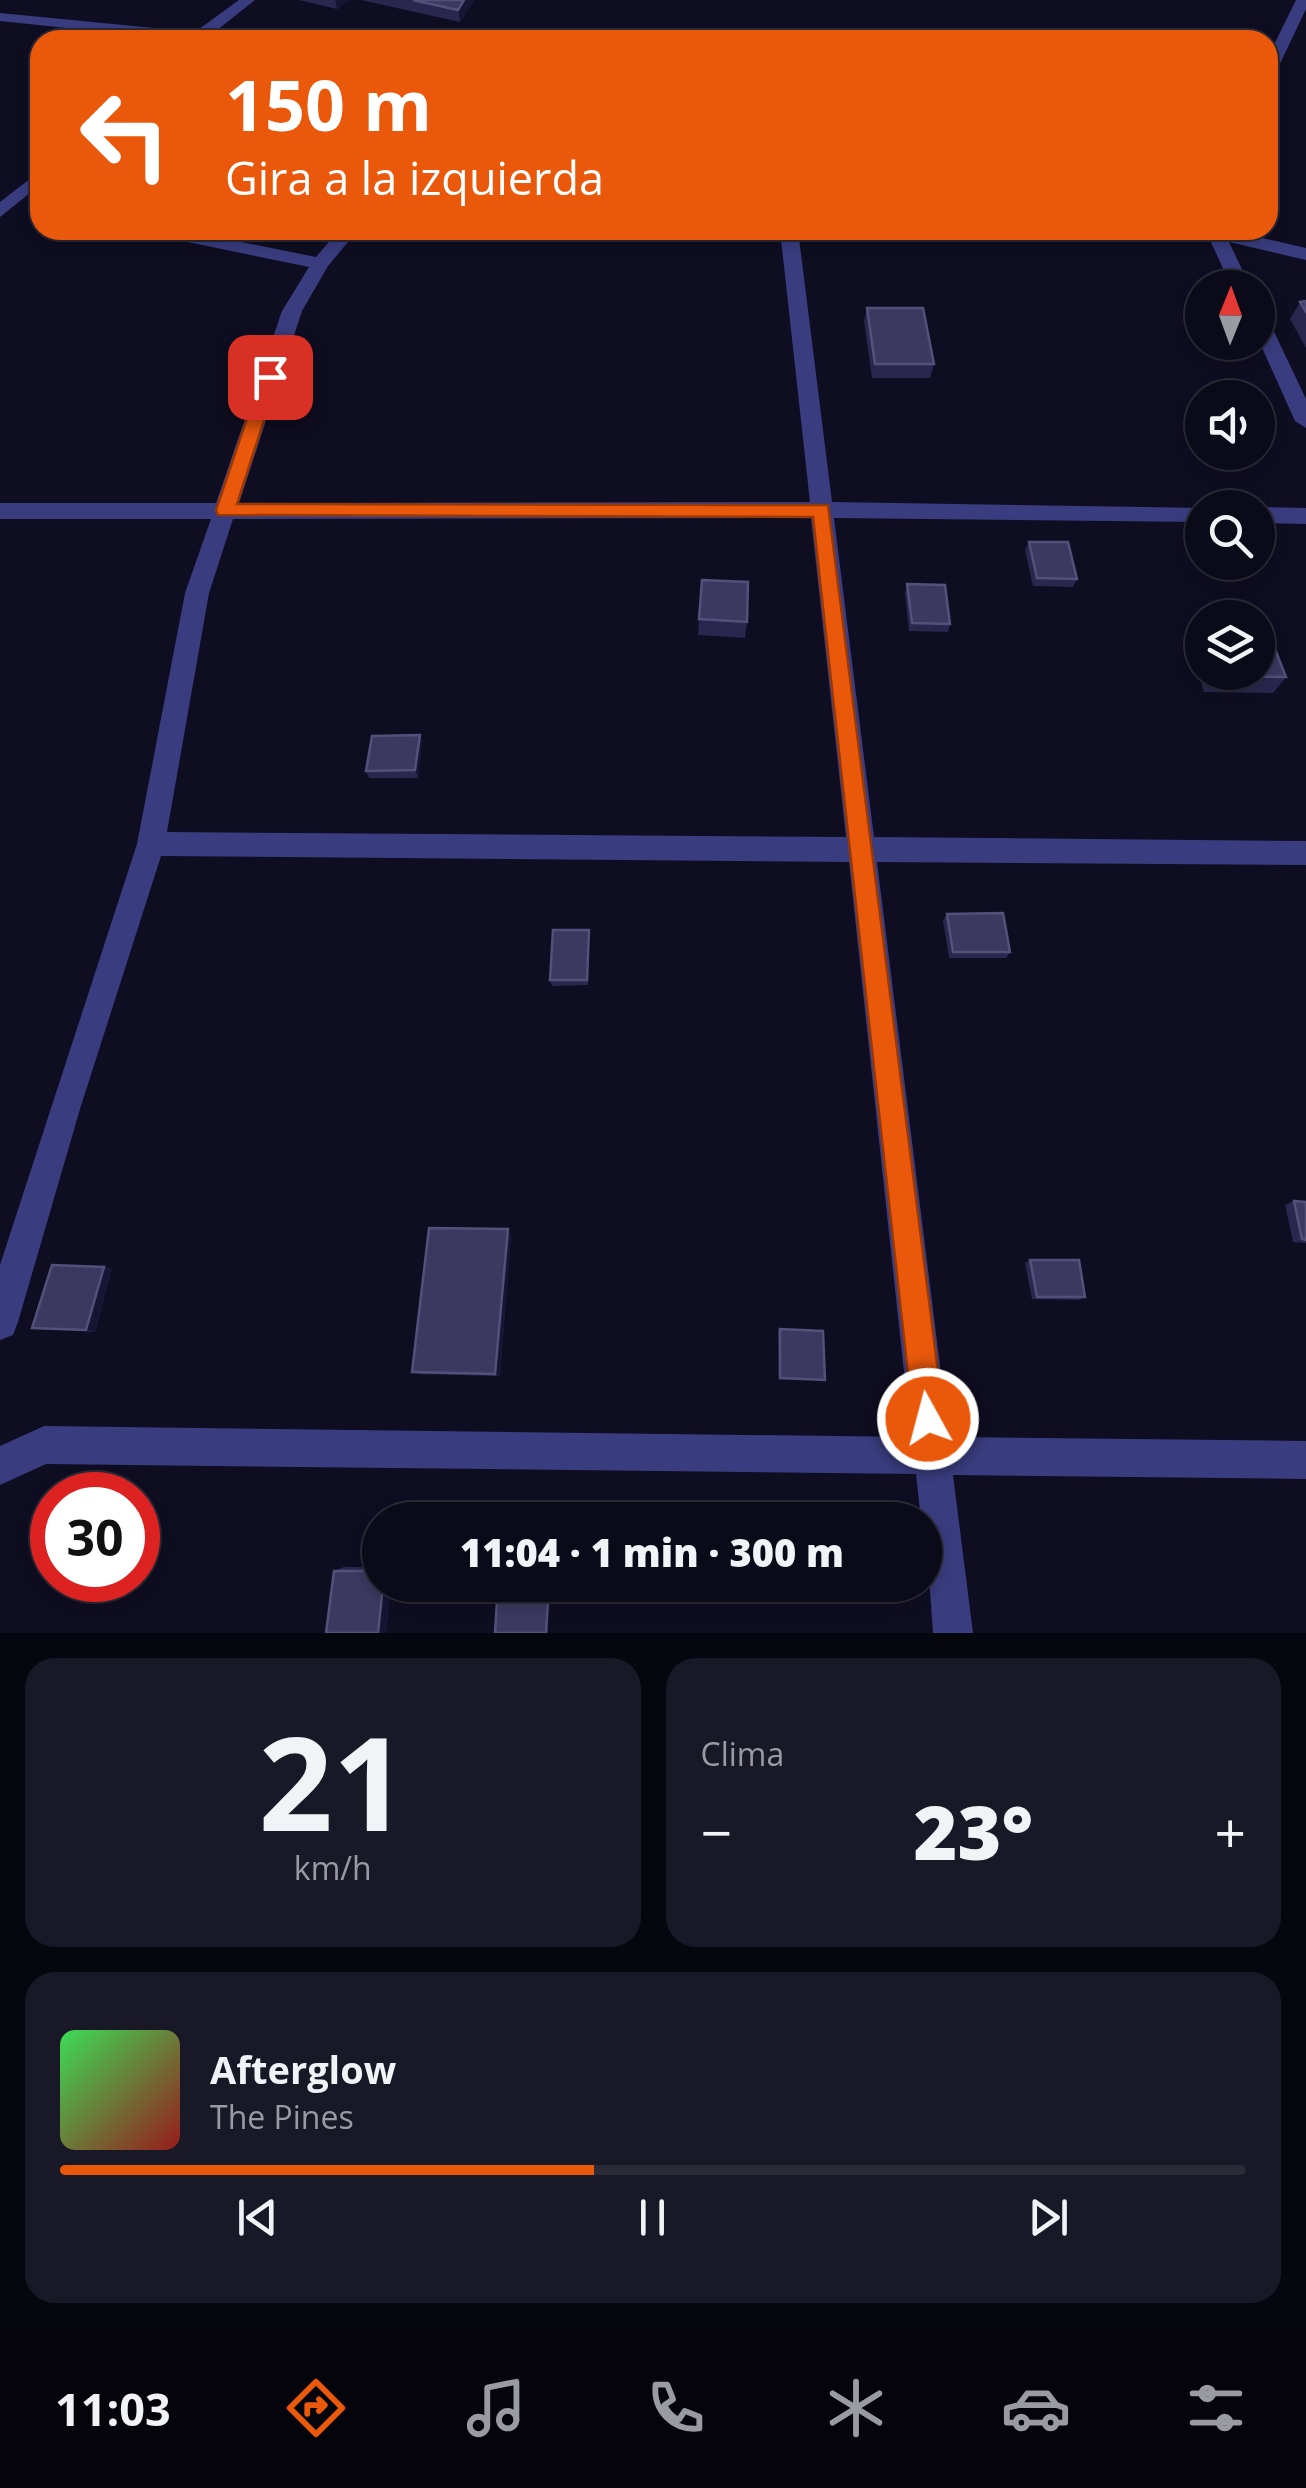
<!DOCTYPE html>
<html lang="es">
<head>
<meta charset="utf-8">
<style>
	:root { --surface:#0b0a19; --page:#191826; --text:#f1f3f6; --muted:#9a9aa2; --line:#2b2b38; --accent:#ea580c }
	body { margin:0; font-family:"Open Sans",sans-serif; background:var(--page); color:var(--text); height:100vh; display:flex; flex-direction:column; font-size:38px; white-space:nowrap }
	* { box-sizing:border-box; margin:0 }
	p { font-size:32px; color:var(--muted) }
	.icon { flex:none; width:55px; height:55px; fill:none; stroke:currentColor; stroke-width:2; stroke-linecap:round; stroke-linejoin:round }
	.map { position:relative; height:1633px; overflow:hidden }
	.panel { display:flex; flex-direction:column; gap:25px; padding:25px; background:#06060e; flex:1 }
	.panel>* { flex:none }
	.hud { position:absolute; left:30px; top:30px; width:1248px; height:210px; border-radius:30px; box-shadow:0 5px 15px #0003,0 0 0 2px var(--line); background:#ea580c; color:#fff; overflow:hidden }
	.needle { width:65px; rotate:1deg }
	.fabs { position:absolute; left:1185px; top:270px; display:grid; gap:20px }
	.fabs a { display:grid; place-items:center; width:90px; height:90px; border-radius:50%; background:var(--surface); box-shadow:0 5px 15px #0003,0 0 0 2px var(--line); font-size:50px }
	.speed { position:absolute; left:30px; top:1472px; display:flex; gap:20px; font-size:50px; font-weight:700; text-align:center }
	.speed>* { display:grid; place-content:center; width:130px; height:130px; border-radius:50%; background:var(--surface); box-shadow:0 5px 15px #0003,0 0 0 2px var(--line); line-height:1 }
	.speed .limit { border:15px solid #d22; background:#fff; color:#111 }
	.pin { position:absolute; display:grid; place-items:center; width:85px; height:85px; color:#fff; margin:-42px; border-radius:20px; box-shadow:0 5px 15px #0006 }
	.me { position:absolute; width:110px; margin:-55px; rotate:353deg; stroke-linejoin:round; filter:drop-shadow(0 0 8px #0008) }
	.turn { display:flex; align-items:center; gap:35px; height:210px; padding:0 30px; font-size:45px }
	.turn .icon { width:130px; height:130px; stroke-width:2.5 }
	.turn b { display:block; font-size:70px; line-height:85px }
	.big { font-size:75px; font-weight:800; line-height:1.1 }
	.panel .widget { flex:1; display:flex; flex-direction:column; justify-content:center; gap:15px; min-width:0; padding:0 35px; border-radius:30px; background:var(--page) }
	.panel .dial { align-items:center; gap:0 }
	.dial b { font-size:130px; line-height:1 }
	.song { display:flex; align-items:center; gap:30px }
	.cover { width:120px; height:120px; border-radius:15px; background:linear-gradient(135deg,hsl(130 70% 55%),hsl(0 70% 35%)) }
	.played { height:10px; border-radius:5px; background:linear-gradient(90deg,var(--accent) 45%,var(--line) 45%) }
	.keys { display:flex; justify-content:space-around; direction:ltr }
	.heat { display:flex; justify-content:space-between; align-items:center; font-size:55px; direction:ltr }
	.panel .tiles { flex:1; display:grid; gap:25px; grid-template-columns:1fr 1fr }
	.widget:last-child { grid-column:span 2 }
	.trip { position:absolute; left:362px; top:1502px; width:580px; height:100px; border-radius:50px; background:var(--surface); box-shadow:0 5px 15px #0003,0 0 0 2px var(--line); font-weight:800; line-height:100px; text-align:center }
	.tab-bar { display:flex; height:160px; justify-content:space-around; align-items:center; background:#04040a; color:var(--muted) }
	.tab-bar .icon { width:70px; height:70px }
	.tab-bar .selected { color:var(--accent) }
	.tab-bar b { font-size:45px; color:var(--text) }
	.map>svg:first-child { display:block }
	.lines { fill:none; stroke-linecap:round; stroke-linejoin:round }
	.minor { fill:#393d7f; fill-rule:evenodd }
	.wall { fill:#2a274e }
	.shaded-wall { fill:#181534 }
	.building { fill:#3c3961; stroke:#53507a; stroke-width:2.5 }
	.route { fill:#ea580c; stroke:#983908; stroke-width:2.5 }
</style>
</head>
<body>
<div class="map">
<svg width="1306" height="1633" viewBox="0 0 1306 1633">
	<rect width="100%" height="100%" fill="#0f0d21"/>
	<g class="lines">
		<path class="minor" d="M239 0H255L212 34 234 40H181L0 21V13L195 32Z
			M1296 0H1306V9L1276 72 1268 77V57Z
			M40 171V185L0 217V202Z
			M145 230H181L316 257 339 230H358L328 266 302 311 239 503 810 502 780 230H798L832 502 1207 508H1202V522L834 518 874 837 1306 841V865L877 862 949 1437 1306 1441V1479L953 1475 973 1633H933L925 1520H921L916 1474 46 1464 0 1485V1446L44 1426 911 1437 849 862 161 856 80 1109 18 1322 13 1335 0 1340V1265L137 844 185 593 211 519H0V503H216L282 311 309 267 154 235ZM811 518 846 837 167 832 209 593 233 519Z
			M1189 230H1228L1306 248V260L1229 242 1251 288H1232L1209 238Z
			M1258 313 1268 319 1306 399V428L1295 421 1258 339Z
			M1258 507 1306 508V524L1258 523Z"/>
	</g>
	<path class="wall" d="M299 0H349L337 9Z
		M361 0H474L460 22Z
		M1306 301V348L1290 319 1300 302Z
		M867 308 934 364 930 378H872L864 321Z
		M1029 542 1077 579 1073 587 1033 586 1025 550Z
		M702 580 747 622 745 638 698 635Z
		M907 584 950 624 948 632 909 631 905 593Z
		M1202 636V672H1258L1286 677 1273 693 1204 692 1191 652Z
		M420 735 422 743 418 778H369L366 771Z
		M947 914 1010 952 1006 958H949L943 920Z
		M589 930 588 985 552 986 550 980Z
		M1294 1201 1306 1202V1243L1293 1242 1285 1205Z
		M511 1235 500 1376 419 1374 412 1372Z
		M1030 1260 1085 1297 1079 1300 1032 1299 1025 1263Z
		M104 1267 112 1269 95 1332 32 1328Z
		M780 1329 825 1380 779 1379 778 1330Z
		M344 1567H380V1585H391L386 1633H326L334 1571Z"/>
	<path class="shaded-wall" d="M335 0H349L337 9Z
		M464 0H474L460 22 458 10Z
		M420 735 422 743 418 778 415 770Z
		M508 1229 511 1235 500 1376 495 1374Z
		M104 1267 112 1269 95 1332 86 1330Z
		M383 1585H391L386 1633H378Z
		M549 1585H550L548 1633H546Z"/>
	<path class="building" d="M413 0H464L458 10Z
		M1306 301V312L1300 302Z
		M867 308H923L934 364H875Z
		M1029 542H1068L1077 579 1037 578Z
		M702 580 748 582 747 622 699 619Z
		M907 584 945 585 950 624 912 623Z
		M1258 636H1270L1286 677 1216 676 1214 672H1258Z
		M420 735 415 770 366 771 372 736Z
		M1003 913 1010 952H953L947 914Z
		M553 930H589L587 980H550Z
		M1294 1201 1306 1202V1240L1302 1239Z
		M429 1228 508 1229 495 1374 412 1372Z
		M1030 1260H1079L1085 1297H1037Z
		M52 1265 104 1267 86 1330 32 1328Z
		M780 1329 823 1331 825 1380 780 1378Z
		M334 1571H380V1585H383L378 1633H326Z
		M498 1585H549L546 1633H495Z"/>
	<path class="route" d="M270 372 278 377 237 504 828 505 944 1419 939 1430 928 1434 917 1430 913 1419 813 517 218 515 216 510 261 377Z"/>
</svg>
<div class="fabs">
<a><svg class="needle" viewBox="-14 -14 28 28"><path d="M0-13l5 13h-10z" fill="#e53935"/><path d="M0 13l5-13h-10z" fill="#9a9aa2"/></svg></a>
<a><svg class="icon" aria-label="sound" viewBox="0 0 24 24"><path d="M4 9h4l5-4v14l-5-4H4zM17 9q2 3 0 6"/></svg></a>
<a><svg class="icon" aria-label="search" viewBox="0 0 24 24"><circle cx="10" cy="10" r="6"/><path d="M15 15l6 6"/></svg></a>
<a><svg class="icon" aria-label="layers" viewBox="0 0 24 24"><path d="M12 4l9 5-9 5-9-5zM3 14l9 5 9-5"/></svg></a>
</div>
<div class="speed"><div class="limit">30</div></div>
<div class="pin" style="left:270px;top:377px;background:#d93025"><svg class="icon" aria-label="arrive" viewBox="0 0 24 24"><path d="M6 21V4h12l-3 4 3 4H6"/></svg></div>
<svg class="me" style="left:928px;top:1419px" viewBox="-20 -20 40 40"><circle r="17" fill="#ea580c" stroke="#fff" stroke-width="3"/><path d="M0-11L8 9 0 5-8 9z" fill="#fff"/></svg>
<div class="trip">11:04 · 1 min · 300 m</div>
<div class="hud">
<div class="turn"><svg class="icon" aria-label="left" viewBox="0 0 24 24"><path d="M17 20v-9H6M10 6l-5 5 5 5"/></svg><div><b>150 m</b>Gira a la izquierda</div></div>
</div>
</div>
<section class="panel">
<div class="tiles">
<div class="widget dial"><b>21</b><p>km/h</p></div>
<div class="widget"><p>Clima</p>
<div class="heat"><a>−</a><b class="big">23°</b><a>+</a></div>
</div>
<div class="widget">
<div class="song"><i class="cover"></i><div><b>Afterglow</b><p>The Pines</p></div></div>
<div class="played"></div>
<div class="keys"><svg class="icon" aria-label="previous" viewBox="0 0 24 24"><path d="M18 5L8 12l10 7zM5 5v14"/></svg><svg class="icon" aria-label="pause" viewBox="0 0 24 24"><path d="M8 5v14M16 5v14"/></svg><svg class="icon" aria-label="next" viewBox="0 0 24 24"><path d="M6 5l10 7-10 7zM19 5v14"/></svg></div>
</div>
</div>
</section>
<nav class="tab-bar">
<b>11:03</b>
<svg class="icon selected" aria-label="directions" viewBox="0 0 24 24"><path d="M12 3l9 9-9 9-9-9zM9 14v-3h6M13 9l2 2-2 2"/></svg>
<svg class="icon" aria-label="music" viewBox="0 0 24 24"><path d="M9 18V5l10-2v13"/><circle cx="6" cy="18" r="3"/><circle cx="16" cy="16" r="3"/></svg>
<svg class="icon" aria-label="phone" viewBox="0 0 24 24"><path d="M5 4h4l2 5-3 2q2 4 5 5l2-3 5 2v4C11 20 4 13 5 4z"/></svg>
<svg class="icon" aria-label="climate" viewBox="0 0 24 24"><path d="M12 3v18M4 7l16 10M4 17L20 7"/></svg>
<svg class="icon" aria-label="car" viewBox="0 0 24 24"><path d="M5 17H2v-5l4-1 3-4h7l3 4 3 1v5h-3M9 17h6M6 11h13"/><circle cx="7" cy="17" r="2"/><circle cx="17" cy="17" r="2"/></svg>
<svg class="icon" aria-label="filters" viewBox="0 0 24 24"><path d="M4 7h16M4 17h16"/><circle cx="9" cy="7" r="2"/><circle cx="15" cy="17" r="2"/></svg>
</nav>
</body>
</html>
